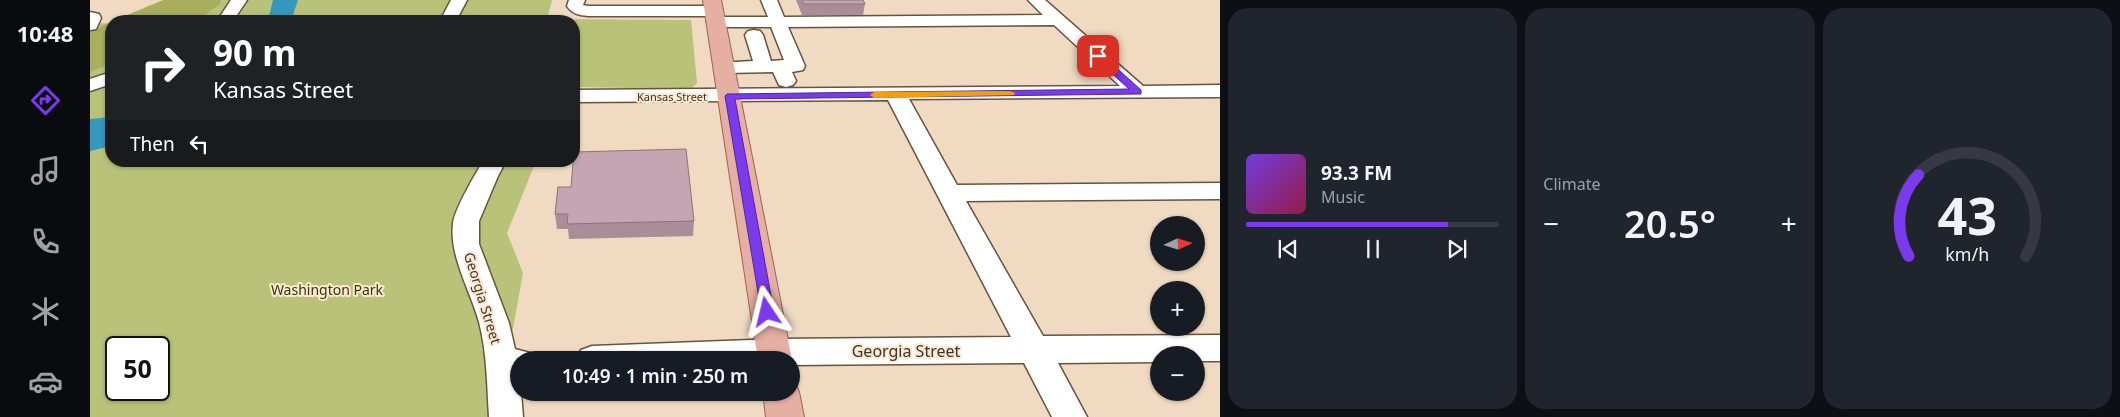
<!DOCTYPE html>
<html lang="en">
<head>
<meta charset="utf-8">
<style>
	:root { --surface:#171b24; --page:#20242c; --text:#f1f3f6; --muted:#9ea1a6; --line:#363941; --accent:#7c3aed }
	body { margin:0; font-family:"Noto Sans",sans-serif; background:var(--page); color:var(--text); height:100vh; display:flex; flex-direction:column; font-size:19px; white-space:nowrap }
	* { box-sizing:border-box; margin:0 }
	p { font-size:16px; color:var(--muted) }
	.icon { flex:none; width:28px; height:28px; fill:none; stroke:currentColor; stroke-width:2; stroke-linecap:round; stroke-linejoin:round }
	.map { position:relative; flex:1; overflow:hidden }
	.side { display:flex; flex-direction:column; gap:8px; padding:8px; background:#0d0f14; width:900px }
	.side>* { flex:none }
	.hud { position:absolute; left:15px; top:15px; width:475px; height:152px; border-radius:20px; box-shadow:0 1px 4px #0004; background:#202124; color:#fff; overflow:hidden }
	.needle { width:32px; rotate:86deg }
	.controls { position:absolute; left:1060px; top:216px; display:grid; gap:10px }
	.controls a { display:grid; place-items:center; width:55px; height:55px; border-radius:50%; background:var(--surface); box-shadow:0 1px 4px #0004; font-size:25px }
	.speed { position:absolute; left:15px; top:336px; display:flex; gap:10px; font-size:25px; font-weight:700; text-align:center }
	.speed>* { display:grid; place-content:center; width:65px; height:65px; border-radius:50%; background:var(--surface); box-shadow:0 1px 4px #0004; line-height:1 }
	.speed .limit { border:2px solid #111; border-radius:8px; background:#fff; color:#111 }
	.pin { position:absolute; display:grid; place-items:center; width:42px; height:42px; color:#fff; margin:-21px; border-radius:10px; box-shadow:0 2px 8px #0006 }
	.me { position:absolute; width:55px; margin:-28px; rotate:350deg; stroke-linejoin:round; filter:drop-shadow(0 0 4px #0008) }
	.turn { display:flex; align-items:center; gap:18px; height:105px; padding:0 25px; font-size:22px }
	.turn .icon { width:65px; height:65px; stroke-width:2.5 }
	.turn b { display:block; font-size:35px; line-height:42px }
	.then { display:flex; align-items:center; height:48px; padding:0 25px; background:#0003; gap:10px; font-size:19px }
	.big { font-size:38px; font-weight:600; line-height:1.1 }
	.side .widget { flex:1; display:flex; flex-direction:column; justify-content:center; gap:8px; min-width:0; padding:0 18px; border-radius:20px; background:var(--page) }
	.side .dial { align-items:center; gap:0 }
	.dial svg { height:130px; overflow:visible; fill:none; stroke:var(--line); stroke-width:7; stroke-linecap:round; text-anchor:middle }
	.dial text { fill:var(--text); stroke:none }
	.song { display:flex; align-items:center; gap:15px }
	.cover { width:60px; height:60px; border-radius:8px; background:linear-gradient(135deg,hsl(260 70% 55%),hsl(340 70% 35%)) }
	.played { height:5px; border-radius:2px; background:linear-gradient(90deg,var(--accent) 80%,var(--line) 80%) }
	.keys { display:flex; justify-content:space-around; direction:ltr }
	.heat { display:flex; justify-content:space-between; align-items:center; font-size:28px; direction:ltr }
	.side .tiles { flex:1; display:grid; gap:8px; grid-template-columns:repeat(3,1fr) }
	.trip { position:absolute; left:420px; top:351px; width:290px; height:50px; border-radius:25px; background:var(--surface); box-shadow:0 1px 4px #0004; font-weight:600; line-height:50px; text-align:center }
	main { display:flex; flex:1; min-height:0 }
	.tab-bar { display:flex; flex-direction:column; width:90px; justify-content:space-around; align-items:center; background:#090b0e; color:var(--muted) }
	.tab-bar .icon { width:35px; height:35px }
	.tab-bar .current { color:var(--accent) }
	.tab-bar b { font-size:22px; color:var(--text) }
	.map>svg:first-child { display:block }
	.green { fill:#b9c279; fill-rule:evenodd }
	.forest { fill:#a7af5f }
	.water { fill:#3798be }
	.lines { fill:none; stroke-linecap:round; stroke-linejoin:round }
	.minor-casing { stroke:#66543f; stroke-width:3 }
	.major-casing { stroke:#9e6251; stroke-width:2 }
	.minor { fill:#fff; fill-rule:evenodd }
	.major { fill:#e5afa3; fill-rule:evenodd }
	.wall { fill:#a98e98 }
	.building { fill:#c4a5b1; stroke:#89747c }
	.route { fill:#7c3aed; stroke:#51269a }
	.slow { fill:#f59e0b }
	.labels { text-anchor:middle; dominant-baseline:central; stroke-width:4; stroke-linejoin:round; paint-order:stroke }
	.far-street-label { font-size:11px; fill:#3d342b; stroke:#fee8cf }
	.park-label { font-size:14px; fill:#333613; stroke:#fee8cf }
	.street-label { font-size:14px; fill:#3d342b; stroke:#fee8cf }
	.near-street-label { font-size:16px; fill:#3d342b; stroke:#fee8cf }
</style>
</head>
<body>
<main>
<nav class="tab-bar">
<b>10:48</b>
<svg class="icon current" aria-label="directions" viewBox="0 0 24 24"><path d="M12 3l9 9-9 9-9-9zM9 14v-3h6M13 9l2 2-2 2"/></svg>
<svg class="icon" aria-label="music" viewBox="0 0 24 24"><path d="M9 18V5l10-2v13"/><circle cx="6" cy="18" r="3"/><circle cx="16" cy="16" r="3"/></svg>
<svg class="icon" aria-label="phone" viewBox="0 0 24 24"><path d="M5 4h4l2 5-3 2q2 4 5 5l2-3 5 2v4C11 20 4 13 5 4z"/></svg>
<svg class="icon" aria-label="climate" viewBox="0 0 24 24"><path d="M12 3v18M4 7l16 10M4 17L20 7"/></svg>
<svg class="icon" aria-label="car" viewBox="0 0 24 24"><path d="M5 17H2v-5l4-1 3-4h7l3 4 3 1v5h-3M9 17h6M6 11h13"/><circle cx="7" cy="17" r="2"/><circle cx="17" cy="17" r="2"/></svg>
</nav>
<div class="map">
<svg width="1130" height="417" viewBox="0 0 1130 417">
	<rect width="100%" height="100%" fill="#f0dac2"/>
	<path class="green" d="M87 0H462L457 19 601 20 607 83 602 88 593 89 484 87V21H47Z
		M11 23 21 24V161H446L417 233 433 273 407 417H0V28ZM26 348H69V390H26Z"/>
	<path class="forest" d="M73 0H131L130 4 106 21H23Z
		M21 22V63L0 72V32Z"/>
	<path class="water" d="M183 0H208L201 21H178Z
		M21 117V146L0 151V119Z"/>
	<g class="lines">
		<defs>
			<path id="minor" d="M141 0H157L143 21H127Z
				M361 0H377L366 21H350Z
				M479 0H495L493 5 498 6H623L629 8 631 11 629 14 623 16H498C489 15 482 14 477 6Z
				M671 0H687L694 17 953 15 938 0H955L1053 86 1130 85V97L819 99 867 185 1130 183V199L876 201 953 336 1130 335V361H1106V355H1069V362L968 363 997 417H962L934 363 701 365V360H486L491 350 502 346 684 339 921 337 798 100 484 102V90L1030 86 964 25 698 27 715 66 713 70 702 72 706 81 703 85 696 87 689 85 683 72 634 73 627 71 625 67 627 63 663 61 655 35 658 31 664 30 670 31 673 35 681 61 694 60 681 27H625L619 26 617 22 619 18 625 17H678Z
				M0 12 9 14 11 18 6 29 0 30Z
				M21 72V84L0 91V79Z
				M393 161H416L408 176 389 221V244L419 323 425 349 440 353 443 360H429V392H431L433 417H399C397 385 397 353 389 322 380 290 359 256 363 223 365 208 385 175 393 161Z"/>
			<path id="major" d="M613 0H631L702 360 701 362V360H668Z
				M701 379 704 380 709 392 714 417H676L673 392H701Z"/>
		</defs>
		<use href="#minor" class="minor-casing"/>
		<use href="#major" class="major-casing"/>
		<use href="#minor" class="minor"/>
		<use href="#major" class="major"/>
	</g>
	<path class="wall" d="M706 0H773L775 4 773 15H712Z
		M468 187 604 221 603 236 479 239 478 229H467L465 214Z"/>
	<path class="building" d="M712 0H773L775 4H714Z
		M596 149 604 221 477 224 478 214H465L468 187H481L484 152Z"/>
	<path class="route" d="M1005 54H1011L1051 90V94L645 99 684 312 682 316 677 318 672 316 635 96 637 94 1039 89 1005 58Z"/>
	<path class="slow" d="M920 91 925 93 924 95 784 98 780 95 784 92Z"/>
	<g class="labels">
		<g class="far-street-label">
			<text x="582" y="96">Kansas Street</text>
		</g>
		<g class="park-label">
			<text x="237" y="289">Washington Park</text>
		</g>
		<g class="street-label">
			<text transform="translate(393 298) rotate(73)">Georgia Street</text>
		</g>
		<g class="near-street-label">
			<text x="816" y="351">Georgia Street</text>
		</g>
	</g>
</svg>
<div class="controls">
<a><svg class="needle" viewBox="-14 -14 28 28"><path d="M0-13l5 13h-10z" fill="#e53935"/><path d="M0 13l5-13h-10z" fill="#9ea1a6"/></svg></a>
<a>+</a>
<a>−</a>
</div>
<div class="speed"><div class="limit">50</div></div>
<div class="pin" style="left:1008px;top:56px;background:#d93025"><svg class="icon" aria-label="arrive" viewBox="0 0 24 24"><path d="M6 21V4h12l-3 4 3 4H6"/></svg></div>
<svg class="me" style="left:677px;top:312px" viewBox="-20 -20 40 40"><path d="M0-17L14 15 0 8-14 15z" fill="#7c3aed" stroke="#fff" stroke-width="4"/></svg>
<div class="trip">10:49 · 1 min · 250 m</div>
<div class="hud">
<div class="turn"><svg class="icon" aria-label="right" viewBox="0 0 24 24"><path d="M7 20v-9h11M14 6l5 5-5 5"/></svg><div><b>90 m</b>Kansas Street</div></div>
<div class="then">Then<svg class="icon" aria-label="left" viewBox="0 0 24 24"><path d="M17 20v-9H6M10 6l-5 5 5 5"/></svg></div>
</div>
</div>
<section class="side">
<div class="tiles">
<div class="widget">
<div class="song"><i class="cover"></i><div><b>93.3 FM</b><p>Music</p></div></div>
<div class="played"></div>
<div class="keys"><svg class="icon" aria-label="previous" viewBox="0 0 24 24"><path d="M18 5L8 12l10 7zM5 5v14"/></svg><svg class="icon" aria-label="pause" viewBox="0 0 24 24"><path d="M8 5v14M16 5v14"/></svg><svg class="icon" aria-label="next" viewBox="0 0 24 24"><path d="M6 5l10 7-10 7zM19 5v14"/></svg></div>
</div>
<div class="widget"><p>Climate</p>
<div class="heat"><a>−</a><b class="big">20.5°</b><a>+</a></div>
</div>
<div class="widget dial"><svg viewBox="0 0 100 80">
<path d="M14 69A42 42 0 1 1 86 69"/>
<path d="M14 69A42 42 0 0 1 20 19" stroke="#7c3aed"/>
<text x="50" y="56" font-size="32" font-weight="700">43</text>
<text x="50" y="72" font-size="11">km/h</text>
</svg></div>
</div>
</section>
</main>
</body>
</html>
